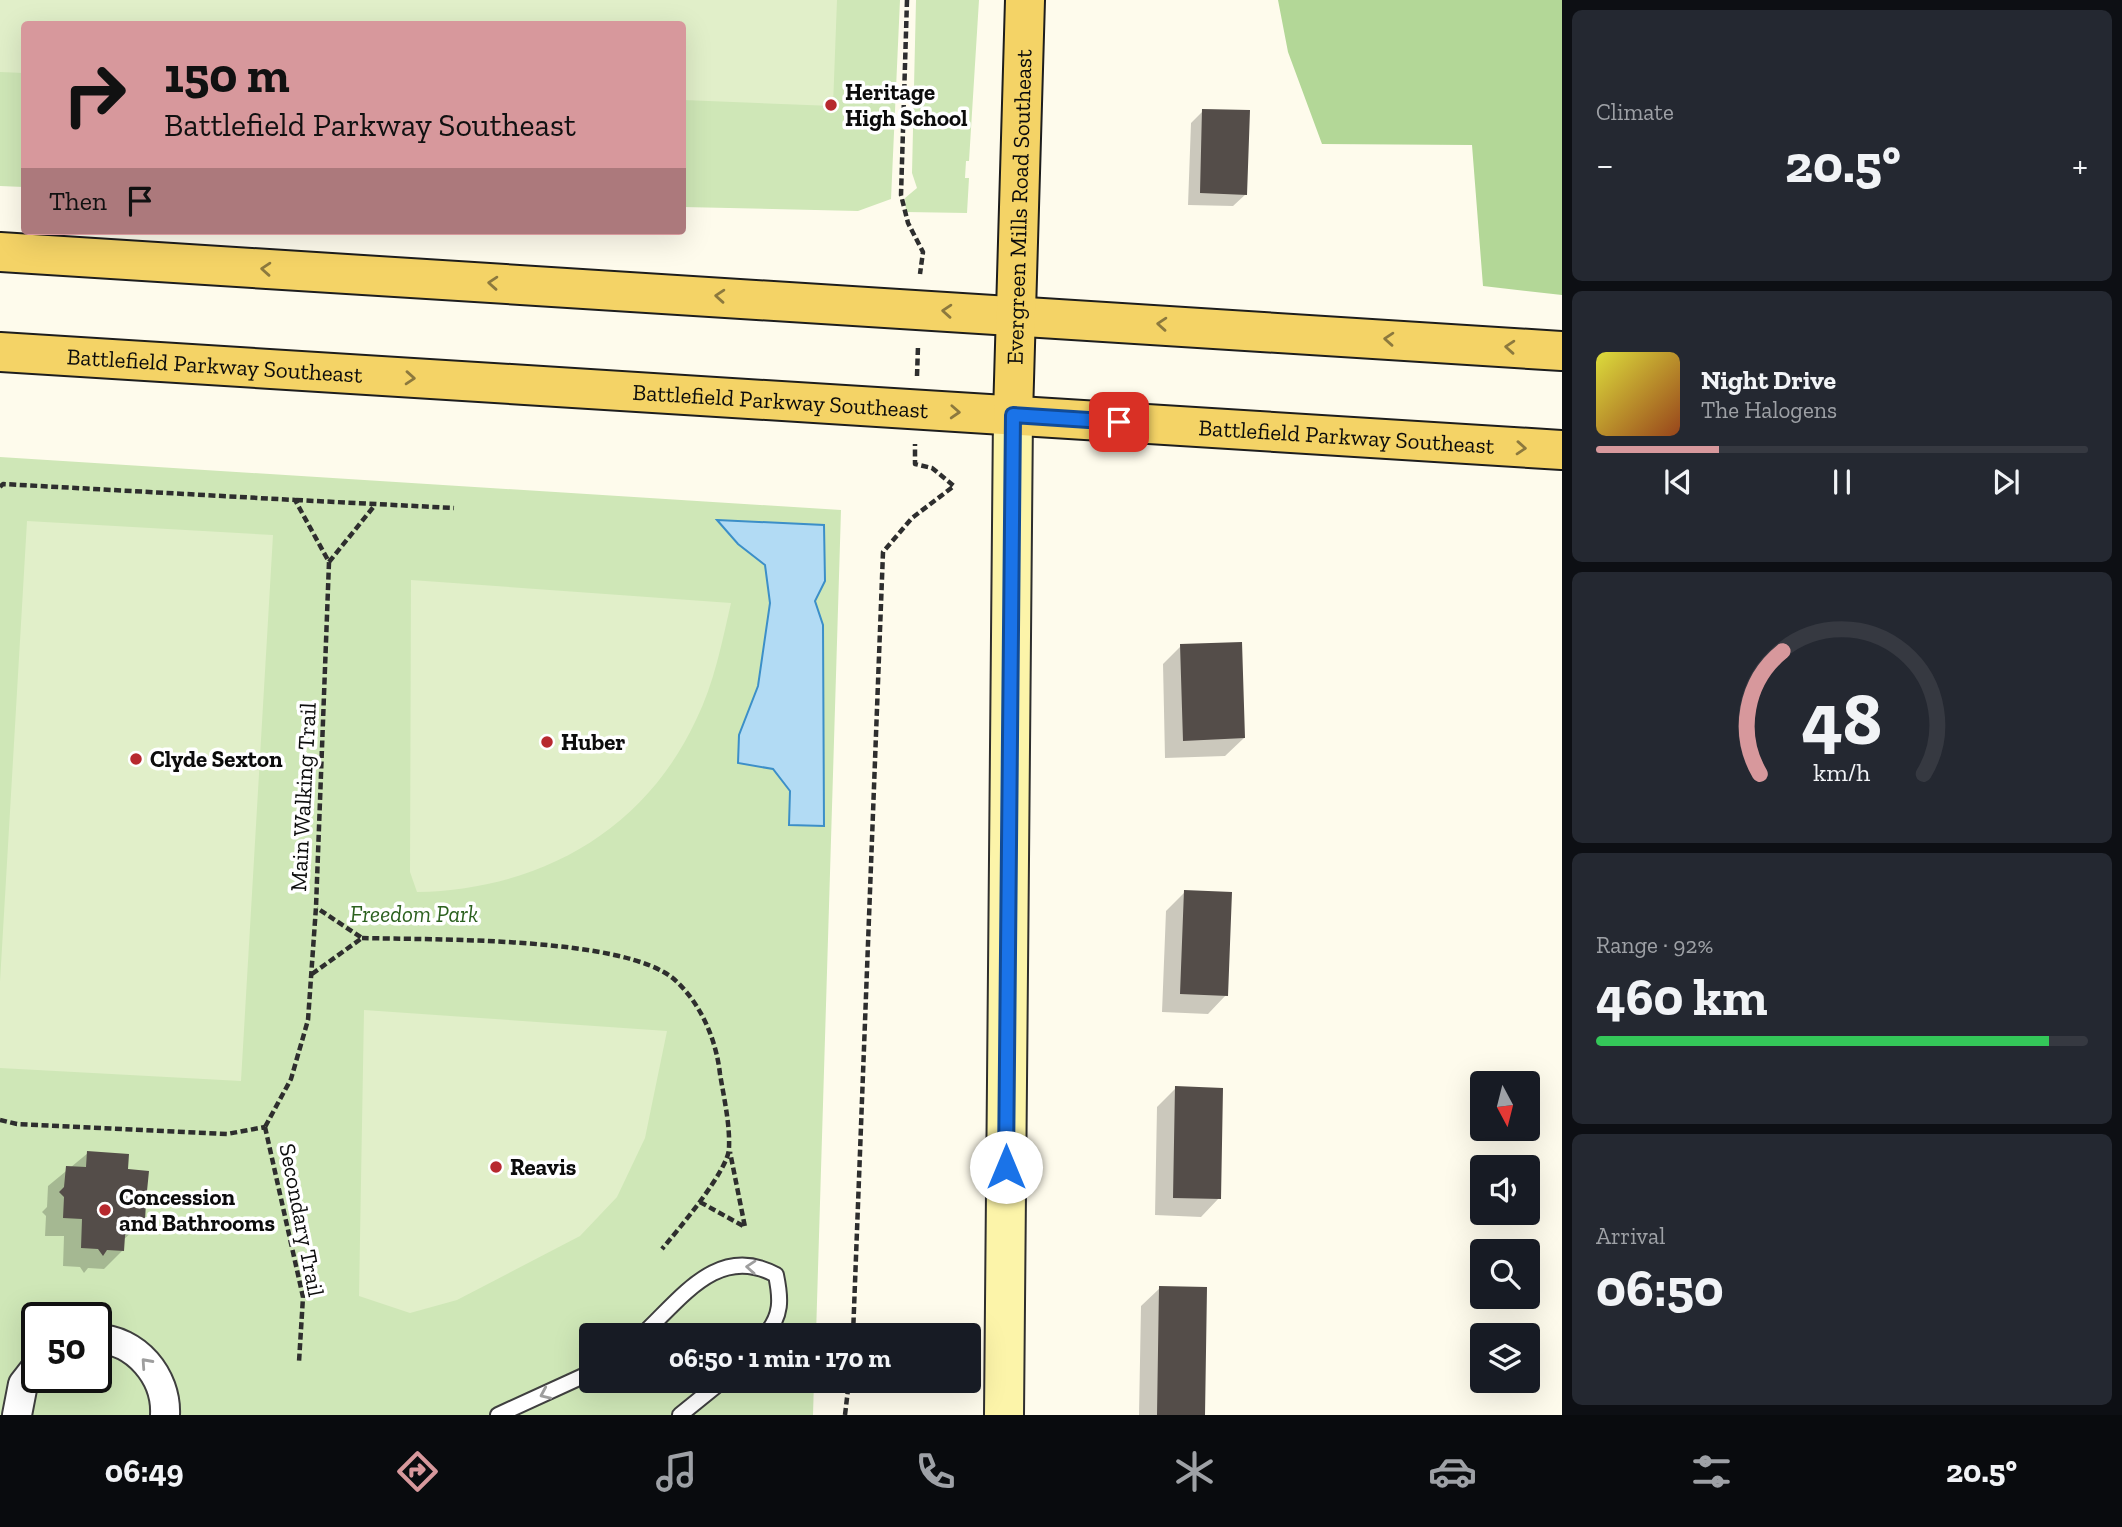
<!DOCTYPE html>
<html lang="en">
<head>
<meta charset="utf-8">
<style>
	:root { --surface:#171b24; --page:#242831; --text:#f1f3f6; --muted:#9ea1a6; --line:#363941; --accent:#d7989c }
	body { margin:0; font-family:"Zilla Slab",serif; background:var(--page); color:var(--text); height:100vh; display:flex; flex-direction:column; font-size:26px; white-space:nowrap }
	* { box-sizing:border-box; margin:0 }
	p { font-size:23px; color:var(--muted) }
	.icon { flex:none; width:38px; height:38px; fill:none; stroke:currentColor; stroke-width:2; stroke-linecap:round; stroke-linejoin:round }
	.map { position:relative; flex:1; overflow:hidden }
	.details { display:flex; flex-direction:column; gap:10px; padding:10px; background:#0d0f14; width:560px }
	.details>* { flex:none }
	.hud { position:absolute; left:21px; top:21px; width:665px; height:214px; border-radius:7px; box-shadow:0 7px 28px #0002; background:#d7989c; color:#111; overflow:hidden }
	.needle { width:46px; rotate:173deg }
	.fabs { position:absolute; left:1470px; top:1071px; display:grid; gap:14px }
	.fabs a { display:grid; place-items:center; width:70px; height:70px; border-radius:7px; background:var(--surface); box-shadow:0 7px 28px #0002; font-size:35px }
	.speed { position:absolute; left:21px; top:1302px; display:flex; gap:14px; font-size:35px; font-weight:700; text-align:center }
	.speed>* { display:grid; place-content:center; width:91px; height:91px; border-radius:50%; background:var(--surface); box-shadow:0 7px 28px #0002; line-height:1 }
	.speed .limit { border:4px solid #111; border-radius:10px; background:#fff; color:#111 }
	.pin { position:absolute; display:grid; place-items:center; width:60px; height:60px; color:#fff; margin:-30px; border-radius:14px; box-shadow:0 4px 10px #0006 }
	.me { position:absolute; width:77px; margin:-38px; rotate:0deg; stroke-linejoin:round; filter:drop-shadow(0 0 5px #0008) }
	.turn { display:flex; align-items:center; gap:24px; height:147px; padding:0 28px; font-size:32px }
	.turn .icon { width:91px; height:91px; stroke-width:2.5 }
	.turn b { display:block; font-size:49px; line-height:60px }
	.then { display:flex; align-items:center; height:66px; padding:0 28px; background:#0003; gap:14px; font-size:26px }
	.big { font-size:52px; font-weight:700; line-height:1.1 }
	.details .card { flex:1; display:flex; flex-direction:column; justify-content:center; gap:10px; min-width:0; padding:0 24px; border-radius:10px; background:var(--page) }
	.details .dial { align-items:center; gap:0 }
	.dial svg { height:182px; overflow:visible; fill:none; stroke:var(--line); stroke-width:7; stroke-linecap:round; text-anchor:middle }
	.dial text { fill:var(--text); stroke:none }
	.song { display:flex; align-items:center; gap:21px }
	.cover { width:84px; height:84px; border-radius:10px; background:linear-gradient(135deg,hsl(60 70% 55%),hsl(20 70% 35%)) }
	.played { height:7px; border-radius:4px; background:linear-gradient(90deg,var(--accent) 25%,var(--line) 25%) }
	.keys { display:flex; justify-content:space-around; direction:ltr }
	.heat { display:flex; justify-content:space-between; align-items:center; font-size:38px; direction:ltr }
	.charge { height:10px; border-radius:5px; background:linear-gradient(90deg,#34c759 92%,var(--line) 0) }
	.trip { position:absolute; left:579px; top:1323px; width:402px; height:70px; border-radius:7px; background:var(--surface); box-shadow:0 7px 28px #0002; font-weight:700; line-height:70px; text-align:center }
	.tab-bar { display:flex; height:112px; justify-content:space-around; align-items:center; background:#090b0e; color:var(--muted) }
	.tab-bar .icon { width:49px; height:49px }
	.tab-bar .on { color:var(--accent) }
	.tab-bar b { font-size:32px; color:var(--text) }
	main { display:flex; flex:1; min-height:0 }
	.map>svg:first-child { display:block }
	.green { fill:#cfe7b7; fill-rule:evenodd }
	.forest { fill:#b3d797 }
	.pitch { fill:#e1efc9 }
	.water { fill:#b2dbf4; stroke:#3c8fc8; stroke-width:2 }
	.shadow { fill:#0003 }
	.building { fill:#544d49 }
	.lines { fill:none; stroke-linecap:round; stroke-linejoin:round }
	.lane-casing { stroke:#3f3f3f; stroke-width:18 }
	.street-casing { stroke:#3f3f3f; stroke-width:32 }
	.secondary-casing { stroke:#2e2e2e; stroke-width:42 }
	.primary-casing { stroke:#1d1d1d; stroke-width:42 }
	.path { stroke:#2e2e2e; stroke-width:4.5; stroke-dasharray:7 3.5; stroke-linecap:butt }
	.lane { stroke:#fff; stroke-width:14 }
	.street { stroke:#fff; stroke-width:28 }
	.secondary { stroke:#fcf4a9; stroke-width:38 }
	.primary { stroke:#f4d366; stroke-width:38 }
	.oneway { stroke:#8c793e }
	.oneway2 { stroke:#9e9e9e }
	.route-casing { stroke:#114b97; stroke-width:18 }
	.route { stroke:#1a73e8; stroke-width:12 }
	.poi-dot { fill:#b7292e; stroke:#fff; stroke-width:2.5 }
	.labels { text-anchor:middle; dominant-baseline:central; stroke-width:7; stroke-linejoin:round; paint-order:stroke }
	.poi-label { font-size:23px; font-weight:bold; fill:#0c0c0c; stroke:#fff; text-anchor:start }
	.street-label { font-size:23px; fill:#0c0c0c; stroke:#fff }
	.park-label { font-size:23px; font-style:italic; fill:#2c611f; stroke:#fff }
</style>
</head>
<body>
<main>
<div class="map">
<svg width="1562" height="1415" viewBox="0 0 1562 1415">
	<rect width="100%" height="100%" fill="#fefbec"/>
	<path class="green" d="M0 0H900L891 199 858 211 683 207 682 24H24V187L0 186Z
		M916 0H979L969 161H966L965 178H969L967 213 906 212 905 198 917 188 912 173Z
		M0 457 841 510 816 1335H592V1381H814L813 1415H0ZM37 1318H96V1377H37Z"/>
	<path class="forest" d="M1278 0H1562V295L1483 286 1472 145 1322 144 1288 52Z"/>
	<path class="pitch" d="M0 0H837L833 106 683 100 682 24H24V73L0 72Z
		M27 521 273 535 241 1081 0 1068V982Z
		M411 580 731 603C722 642 714 684 696 720 644 832 538 890 417 892L410 872Z
		M364 1010 667 1031 645 1138 617 1197 580 1236 457 1300 410 1313 359 1296Z"/>
	<path class="water" d="M717 520 824 525 825 581 815 601 823 625 824 826 789 825 790 791 773 769 738 763 739 735 758 686 770 603 765 565 738 544Z"/>
	<path class="shadow" d="M1203 111 1246 194 1233 206 1188 205 1191 123Z
		M1181 646 1244 738 1225 756 1165 758 1163 664Z
		M1185 892 1226 995 1208 1014 1162 1012 1166 911Z
		M1176 1088 1219 1198 1201 1217 1155 1215 1157 1107Z
		M88 1153 126 1171 145 1201 143 1222 123 1240V1250L104 1269 88 1268 84 1273 80 1267 63 1266 64 1236H45L46 1216 42 1212 47 1207 48 1186Z
		M1160 1288 1203 1415H1139L1141 1306Z"/>
	<path class="building" d="M1202 109 1250 110 1247 195 1200 193Z
		M1242 642 1245 738 1183 741 1180 644Z
		M1184 890 1232 892 1228 996 1180 994Z
		M1175 1086 1223 1088 1221 1199 1173 1198Z
		M87 1151 129 1154 128 1169 149 1171 147 1191 152 1196 146 1201 145 1222 126 1221 124 1251 107 1250 103 1256 98 1249 81 1248 82 1219 63 1218 64 1197 59 1192 64 1187 66 1166 86 1167Z
		M1159 1286 1207 1287 1205 1415H1157Z"/>
	<g class="lines">
		<defs>
			<path id="lane" d="M642 1335C681 1299 718 1243 776 1275 781 1299 782 1316 765 1335
				M498 1415 592 1372
				M680 1415 722 1381"/>
			<path id="street" d="M96 1339C136 1339 167 1377 165 1415
				M17 1415 23 1384 37 1366"/>
			<path id="secondary" d="M1004 1415 1013 415"/>
			<g id="primary">
				<path d="M0 252 1562 351"/>
				<path id="s1" d="M0 352 1562 450"/>
				<path id="s2" d="M1013 415 1025 0"/>
			</g>
		</defs>
		<use href="#lane" class="lane-casing"/>
		<use href="#street" class="street-casing"/>
		<use href="#secondary" class="secondary-casing"/>
		<use href="#primary" class="primary-casing"/>
		<path class="path" d="M907 0 901 195 908 223 923 252 920 274
			M917 376 918 346
			M0 487 3 484 295 500 329 562 316 907 308 1020 291 1079 265 1127
			M296 500 454 508
			M329 562 375 505
			M362 938C431 940 626 936 675 980 701 1004 716 1039 720 1074 724 1098 730 1124 729 1148 729 1170 677 1231 662 1249
			M312 974 362 938 317 908
			M0 1120 17 1124 227 1134 265 1127
			M265 1127 303 1297 299 1362
			M700 1202 745 1227 730 1152
			M853 1335 883 552 912 518 954 486 932 468 915 464V444
			M845 1415 849 1381"/>
		<use href="#lane" class="lane"/>
		<use href="#street" class="street"/>
		<use href="#secondary" class="secondary"/>
		<use href="#primary" class="primary"/>
	</g>
	<defs><path id="oneway-chevron" d="M-2-3.5L2.5 0L-2 3.5" fill="none" stroke-width="1.6" stroke-linecap="round" stroke-linejoin="round" transform="scale(1.75)"/></defs>
	<g class="oneway">
		<use href="#oneway-chevron" transform="translate(266 269) rotate(-176)"/>
		<use href="#oneway-chevron" transform="translate(493 283) rotate(-176)"/>
		<use href="#oneway-chevron" transform="translate(720 296) rotate(-176)"/>
		<use href="#oneway-chevron" transform="translate(947 311) rotate(-176)"/>
		<use href="#oneway-chevron" transform="translate(1162 324) rotate(-176)"/>
		<use href="#oneway-chevron" transform="translate(1389 339) rotate(-176)"/>
		<use href="#oneway-chevron" transform="translate(1510 347) rotate(-176)"/>
		<use href="#oneway-chevron" transform="translate(410 378) rotate(4)"/>
		<use href="#oneway-chevron" transform="translate(955 412) rotate(3)"/>
		<use href="#oneway-chevron" transform="translate(1521 448) rotate(4)"/>
	</g>
	<g class="oneway2">
		<use href="#oneway-chevron" transform="translate(751 1267) rotate(-176)"/>
		<use href="#oneway-chevron" transform="translate(146 1363) rotate(-132)"/>
		<use href="#oneway-chevron" transform="translate(545 1394) rotate(156)"/>
	</g>
	<g class="lines">
		<defs>
			<path id="route" d="M1006 1167 1013 415 1119 422"/>
		</defs>
		<use href="#route" class="route-casing"/>
		<use href="#route" class="route"/>
	</g>
	<g class="poi-dot">
		<circle cx="831" cy="105" r="7"/>
		<circle cx="547" cy="742" r="7"/>
		<circle cx="136" cy="759" r="7"/>
		<circle cx="496" cy="1167" r="7"/>
		<circle cx="105" cy="1210" r="7"/>
	</g>
	<g class="labels">
		<g class="poi-label">
			<text x="845" y="92">Heritage<tspan x="845" dy="26">High School</tspan></text>
			<text x="561" y="742">Huber</text>
			<text x="150" y="759">Clyde Sexton</text>
			<text x="510" y="1167">Reavis</text>
			<text x="119" y="1197">Concession<tspan x="119" dy="26">and Bathrooms</tspan></text>
		</g>
		<g class="street-label">
			<text stroke="none"><textPath href="#s2" startOffset="208">Evergreen Mills Road Southeast</textPath></text>
			<text stroke="none"><textPath href="#s1" startOffset="215">Battlefield Parkway Southeast</textPath></text>
			<text stroke="none"><textPath href="#s1" startOffset="782">Battlefield Parkway Southeast</textPath></text>
			<text stroke="none"><textPath href="#s1" startOffset="1349">Battlefield Parkway Southeast</textPath></text>
			<text transform="translate(303 797) rotate(-87)">Main Walking Trail</text>
			<text transform="translate(302 1220) rotate(79)">Secondary Trail</text>
		</g>
		<g class="park-label">
			<text x="414" y="914">Freedom Park</text>
		</g>
	</g>
</svg>
<div class="fabs">
<a><svg class="needle" viewBox="-14 -14 28 28"><path d="M0-13l5 13h-10z" fill="#e53935"/><path d="M0 13l5-13h-10z" fill="#9ea1a6"/></svg></a>
<a><svg class="icon" aria-label="sound" viewBox="0 0 24 24"><path d="M4 9h4l5-4v14l-5-4H4zM17 9q2 3 0 6"/></svg></a>
<a><svg class="icon" aria-label="search" viewBox="0 0 24 24"><circle cx="10" cy="10" r="6"/><path d="M15 15l6 6"/></svg></a>
<a><svg class="icon" aria-label="layers" viewBox="0 0 24 24"><path d="M12 4l9 5-9 5-9-5zM3 14l9 5 9-5"/></svg></a>
</div>
<div class="speed"><div class="limit">50</div></div>
<div class="pin" style="left:1119px;top:422px;background:#d93025"><svg class="icon" aria-label="arrive" viewBox="0 0 24 24"><path d="M6 21V4h12l-3 4 3 4H6"/></svg></div>
<svg class="me" style="left:1006px;top:1167px" viewBox="-20 -20 40 40"><circle r="19" fill="#fff"/><path d="M0-13L10 11 0 6-10 11z" fill="#1a73e8"/></svg>
<div class="trip">06:50 · 1 min · 170 m</div>
<div class="hud">
<div class="turn"><svg class="icon" aria-label="right" viewBox="0 0 24 24"><path d="M7 20v-9h11M14 6l5 5-5 5"/></svg><div><b>150 m</b>Battlefield Parkway Southeast</div></div>
<div class="then">Then<svg class="icon" aria-label="arrive" viewBox="0 0 24 24"><path d="M6 21V4h12l-3 4 3 4H6"/></svg></div>
</div>
</div>
<section class="details">
<div class="card"><p>Climate</p>
<div class="heat"><a>−</a><b class="big">20.5°</b><a>+</a></div>
</div>
<div class="card">
<div class="song"><i class="cover"></i><div><b>Night Drive</b><p>The Halogens</p></div></div>
<div class="played"></div>
<div class="keys"><svg class="icon" aria-label="previous" viewBox="0 0 24 24"><path d="M18 5L8 12l10 7zM5 5v14"/></svg><svg class="icon" aria-label="pause" viewBox="0 0 24 24"><path d="M8 5v14M16 5v14"/></svg><svg class="icon" aria-label="next" viewBox="0 0 24 24"><path d="M6 5l10 7-10 7zM19 5v14"/></svg></div>
</div>
<div class="card dial"><svg viewBox="0 0 100 80">
<path d="M14 69A42 42 0 1 1 86 69"/>
<path d="M14 69A42 42 0 0 1 24 15" stroke="#d7989c"/>
<text x="50" y="56" font-size="32" font-weight="700">48</text>
<text x="50" y="72" font-size="11">km/h</text>
</svg></div>
<div class="card"><p>Range · 92%</p><b class="big">460 km</b><div class="charge"></div></div>
<div class="card"><p>Arrival</p><b class="big">06:50</b></div>
</section>
</main>
<nav class="tab-bar">
<b>06:49</b>
<svg class="icon on" aria-label="directions" viewBox="0 0 24 24"><path d="M12 3l9 9-9 9-9-9zM9 14v-3h6M13 9l2 2-2 2"/></svg>
<svg class="icon" aria-label="music" viewBox="0 0 24 24"><path d="M9 18V5l10-2v13"/><circle cx="6" cy="18" r="3"/><circle cx="16" cy="16" r="3"/></svg>
<svg class="icon" aria-label="phone" viewBox="0 0 24 24"><path d="M5 4h4l2 5-3 2q2 4 5 5l2-3 5 2v4C11 20 4 13 5 4z"/></svg>
<svg class="icon" aria-label="climate" viewBox="0 0 24 24"><path d="M12 3v18M4 7l16 10M4 17L20 7"/></svg>
<svg class="icon" aria-label="car" viewBox="0 0 24 24"><path d="M5 17H2v-5l4-1 3-4h7l3 4 3 1v5h-3M9 17h6M6 11h13"/><circle cx="7" cy="17" r="2"/><circle cx="17" cy="17" r="2"/></svg>
<svg class="icon" aria-label="filters" viewBox="0 0 24 24"><path d="M4 7h16M4 17h16"/><circle cx="9" cy="7" r="2"/><circle cx="15" cy="17" r="2"/></svg>
<b>20.5°</b>
</nav>
</body>
</html>
